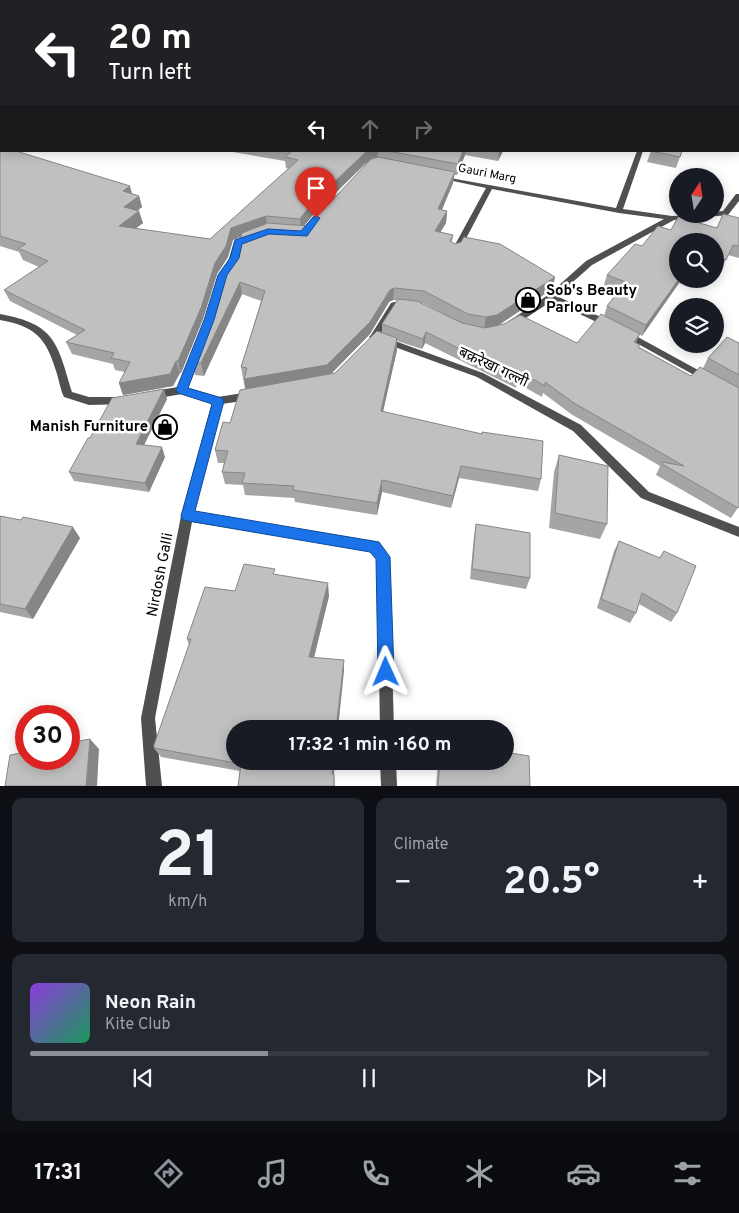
<!DOCTYPE html>
<html lang="en">
<head>
<meta charset="utf-8">
<style>
	:root { --surface:#171b24; --page:#242831; --text:#f1f3f6; --muted:#9ea1a6; --line:#363941; --accent:#8c9099 }
	body { margin:0; font-family:Overpass,"Noto Sans Devanagari",sans-serif; background:var(--page); color:var(--text); height:100vh; display:flex; flex-direction:column; font-size:19px; white-space:nowrap }
	* { box-sizing:border-box; margin:0 }
	p { font-size:16px; color:var(--muted) }
	.icon { flex:none; width:28px; height:28px; fill:none; stroke:currentColor; stroke-width:2; stroke-linecap:round; stroke-linejoin:round }
	.map { position:relative; height:786px; overflow:hidden }
	.details { display:flex; flex-direction:column; gap:12px; padding:12px; background:#0d0f14; flex:1 }
	.details>* { flex:none }
	.hud { position:absolute; left:0px; top:0px; width:740px; height:152px; box-shadow:0 2px 12px #0003; background:#202124; color:#fff; overflow:hidden }
	.needle { width:32px; rotate:12deg }
	.fabs { position:absolute; left:669px; top:168px; display:grid; gap:10px }
	.fabs a { display:grid; place-items:center; width:55px; height:55px; border-radius:50%; background:var(--surface); box-shadow:0 2px 12px #0003; font-size:25px }
	.speed { position:absolute; left:15px; top:705px; display:flex; gap:10px; font-size:25px; font-weight:700; text-align:center }
	.speed>* { display:grid; place-content:center; width:65px; height:65px; border-radius:50%; background:var(--surface); box-shadow:0 2px 12px #0003; line-height:1 }
	.speed .limit { border:8px solid #d22; background:#fff; color:#111 }
	.pin { position:absolute; display:grid; place-items:center; width:42px; height:42px; color:#fff; margin:-51px -21px; border-radius:50% 50% 50% 0; rotate:-45deg; box-shadow:0 0 5px #0007 }
	.pin .icon { rotate:45deg }
	.me { position:absolute; width:55px; margin:-28px; rotate:359deg; stroke-linejoin:round; filter:drop-shadow(0 0 4px #0008) }
	.turn { display:flex; align-items:center; gap:18px; height:105px; padding:0 25px; font-size:22px }
	.turn .icon { width:65px; height:65px; stroke-width:2.5 }
	.turn b { display:block; font-size:35px; line-height:42px }
	.lanes { display:flex; align-items:center; height:48px; padding:0 25px; background:#0003; justify-content:center; gap:25px; direction:ltr }
	.lanes .off { opacity:.35 }
	.big { font-size:38px; font-weight:700; line-height:1.1 }
	.details .widget { flex:1; display:flex; flex-direction:column; justify-content:center; gap:8px; min-width:0; padding:0 18px; border-radius:10px; background:var(--page) }
	.details .dial { align-items:center; gap:0 }
	.dial b { font-size:65px; line-height:1 }
	.song { display:flex; align-items:center; gap:15px }
	.cover { width:60px; height:60px; border-radius:8px; background:linear-gradient(135deg,hsl(270 70% 55%),hsl(150 70% 35%)) }
	.played { height:5px; border-radius:2px; background:linear-gradient(90deg,var(--accent) 35%,var(--line) 35%) }
	.keys { display:flex; justify-content:space-around; direction:ltr }
	.heat { display:flex; justify-content:space-between; align-items:center; font-size:28px; direction:ltr }
	.details .tiles { flex:1; display:grid; gap:12px; grid-template-columns:1fr 1fr }
	.widget:last-child { grid-column:span 2 }
	.trip { position:absolute; left:226px; top:720px; width:288px; height:50px; border-radius:25px; background:var(--surface); box-shadow:0 2px 12px #0003; font-weight:700; line-height:50px; text-align:center }
	.tabs { display:flex; height:80px; justify-content:space-around; align-items:center; background:#090b0e; color:var(--muted) }
	.tabs .icon { width:35px; height:35px }
	.tabs .on { color:var(--accent) }
	.tabs b { font-size:22px; color:var(--text) }
	.map>svg:first-child { display:block }
	.lines { fill:none; stroke-linecap:round; stroke-linejoin:round }
	.minor { fill:#505050; fill-rule:evenodd }
	.wall { fill:#a5a5a5; fill-rule:evenodd }
	.shaded-wall { fill:#868686 }
	.building { fill:#c0c0c0; stroke:#868686 }
	.route { fill:#1a73e8; stroke:#114b97 }
	.labels { text-anchor:middle; dominant-baseline:central; stroke-width:5; stroke-linejoin:round; paint-order:stroke }
	.far-street-label { font-size:12px; fill:#000; stroke:#fff }
	.poi-label { font-size:15px; font-weight:bold; fill:#000; stroke:#fff; text-anchor:start }
	.street-label { font-size:15px; fill:#000; stroke:#fff }
</style>
</head>
<body>
<div class="map">
<svg width="739" height="786" viewBox="0 0 739 786">
	<rect width="100%" height="100%" fill="#fff"/>
	<g class="lines">
		<path class="minor" d="M637 151H643L623 209 672 216 715 214V212L723 211 736 194H739V201L728 215 674 220 592 265 557 296 611 322 613 324 611 326H605L552 301 515 325H509L508 323 509 321 548 295 586 261 664 219 619 213 492 189 459 252 455 254 451 252 486 188 439 178V176L616 208Z
			M248 235H251L255 237 242 243 236 262 235 264H229L228 262 234 242Z
			M394 302 406 303 410 306 406 309 397 308 377 339H371L369 337 371 335 391 303Z
			M0 314C55 324 57 342 72 392L89 397H122L126 398 127 401 126 404 89 405 64 397C60 389 59 379 56 371 46 337 34 326 0 320Z
			M625 330 709 376 711 378 709 380H703L622 335 620 333 622 331Z
			M384 337 483 373 581 425 649 492 739 527V537L641 498 573 431 477 377 381 342 379 340Z
			M197 349 202 352 188 388 218 397 249 392 254 396 249 400 222 404 194 512 379 542 389 557 394 729H380L377 558 371 551 192 522 155 718 162 786H146L141 718 181 516 212 403 182 394 153 399 148 395 153 391 178 387 192 352Z
			M380 761H396L397 786H381Z"/>
	</g>
	<path class="wall" d="M0 149 139 196 142 207 137 211 143 223 135 229 210 239 289 169 286 168 285 161 227 151H503L498 161 465 155 457 175H454L453 183 442 210 447 211 446 223 440 232 453 235 452 242 455 244 555 277 552 289 498 326 577 343 604 316 607 306 619 291 604 285 607 275 642 246 671 230 717 227 739 218V258L728 255 721 270 715 268V241L678 279H697L690 287 679 283 642 336 639 334 636 343 639 347 691 376 703 368 708 358 739 343V506L731 518 656 475 660 466 571 414 543 393 542 397 517 383 516 388 425 343 422 349 397 341V350L383 412 541 479 538 491 459 478 451 508 382 492 377 515 295 502 294 498 245 495 243 485 225 484 222 472 224 463H218L215 450 230 423 245 389 241 367 261 301 242 294 204 376 195 375 192 363 238 247 241 237 233 240 228 257 217 274 203 319 181 373H180L173 386 123 395 119 383 125 372 115 370 113 364 72 354 66 342 77 335 10 301 4 290 39 267 23 260 19 252 0 246ZM366 163H367L308 226 304 225 312 216ZM393 300 398 301 382 324V332L335 373 331 374 370 334 389 302ZM421 303H423L448 316Z
		M651 151H682L676 168 647 162Z
		M167 399 144 445 165 457 149 492 74 481 69 472 90 438Z
		M559 455 607 524 600 539 549 528 554 472Z
		M0 516 80 538 33 619 0 612Z
		M476 524 530 578 526 589 470 579 474 536Z
		M619 541 659 558 664 551 677 613 671 622 639 604 636 613 630 623 597 608 614 551Z
		M276 574 329 596 314 658 344 671 235 761H335L334 774 335 786H238L240 771 161 757 154 748 189 645 187 639 235 591Z
		M438 761H505L530 786H436Z"/>
	<path class="shaded-wall" d="M1 50V60L0 61V51Z
		M371 151H378V160L366 163 312 216 301 230 300 219 311 204 366 152Z
		M463 151H466L465 155 457 175 458 164Z
		M499 151H503L498 161Z
		M455 172 453 183 437 221 438 209Z
		M130 186 133 197 123 191Z
		M139 196 142 207 127 218 124 207Z
		M139 211 143 223 122 238 119 226Z
		M447 211 446 223 434 243 435 231Z
		M266 216 267 227 233 240 228 257 217 274 203 319 181 373 178 361 215 263 231 228Z
		M555 277 552 289 495 327 484 329 486 317Z
		M679 279H681L679 283 642 336 646 325Z
		M693 279H697L690 287Z
		M240 282 242 294 204 376 201 363Z
		M394 288 393 300 389 302 370 334 328 377 246 391 244 379Z
		M426 332 425 343 422 349 423 339Z
		M640 334 635 344 634 342Z
		M397 338V350L380 424 381 411Z
		M176 361 180 373 173 386 123 395 119 383Z
		M164 389 167 399 140 453 136 444Z
		M162 447 165 457 149 492 145 483Z
		M461 466 459 478 451 508 453 496Z
		M382 480V492L377 515V503Z
		M73 527 80 538 33 619 25 609Z
		M328 583 329 596 311 669 309 657Z
		M344 660V671L338 729H336Z
		M90 739 99 749 97 786H86Z
		M333 761H335L333 782 332 774Z"/>
	<path class="building" d="M0 0H224L226 1H1V50L0 51Z
		M457 0H739V1H450Z
		M1 99V112H0V100Z
		M0 149H1V151H16L130 186 123 191 139 196 124 207 139 211 119 226 210 239 298 160 285 157 291 152 290 151H371L366 152 311 204 300 219 266 216 231 228 226 246 215 263 201 308 178 361H176L170 374 119 383 130 362 111 358 114 353 66 342 85 330 4 290 48 261 18 248 26 244 0 236Z
		M388 151H463L458 164Z
		M651 151H682L680 157Z
		M378 157 455 172 438 209 447 211 435 231 453 235 450 241 455 244 461 242 464 237 500 244 555 277 497 315 486 317 468 314 424 291 394 288 390 290 370 322 327 365 244 379 247 368 241 367 265 291 240 282 201 363H192L227 264 238 247 242 233 268 223 308 226 371 159Z
		M723 214 739 218V246L733 245 726 260 715 257V241H678V279H679L646 325 607 306 626 282 607 275 635 244 642 246 658 226 671 230 678 217 717 228Z
		M398 299 417 301 462 323 485 328 504 324 520 315 577 343 601 314 640 334 634 342 640 345 638 347 691 376 700 367 739 388V506L738 508 662 464V462L684 466 574 403 545 382V386L519 371 518 378 426 332 423 339 382 324Z
		M377 331 397 338 381 411 482 434V432L543 441 541 479 461 466 453 496 382 480 377 503 293 490 294 486 242 483 245 473 222 472 228 451 215 450 223 422 230 423 240 390 335 373Z
		M727 337 739 343V375L708 358Z
		M164 389 136 444 162 447 145 483 69 472 88 438H90L112 398Z
		M559 455 608 466 607 524 555 513Z
		M0 516 21 520 23 517 73 527 25 609 0 604Z
		M476 524 530 533V578L472 569Z
		M619 541 660 558 664 551 696 566 677 613 642 593 636 613 601 599Z
		M244 564 275 569 273 574 328 583 309 657 344 660 336 729H235V761H333L332 774H334V786H238L241 764 154 748V745L191 639H187L205 587 235 591Z
		M90 739 86 786H5L10 755 26 752V759H69V743Z
		M505 752 529 756 530 786H438L440 761H505Z"/>
	<path class="route" d="M316 216 320 218 307 236 269 234 242 244 239 258 227 275 214 320 188 388 222 398 224 401 195 511 379 542 390 557 394 672 392 677 386 679 380 677 378 672 376 559 370 552 188 521 183 520 181 516 212 404 178 393 176 390 204 320 218 275 230 258 235 240 268 229 301 231 313 217Z"/>
	<defs>
		<symbol id="shop-ring" viewBox="-11 -11 22 22"><circle r="9.5" fill="#fff" stroke="#000" stroke-width="1.5"/><path d="M-5-2.5h2.3a2.7 3.5 0 0 1 5.4 0H5L5.5 6h-11ZM-1.5-2.5h3a1.5 2.3 0 0 0-3 0Z" fill="#000"/></symbol>
	</defs>
	<g fill-rule="evenodd">
		<use href="#shop-ring" x="514" y="286" width="28" height="28"/>
		<use href="#shop-ring" x="151" y="413" width="28" height="28"/>
	</g>
	<g class="labels">
		<g class="far-street-label">
			<text transform="translate(487 174) rotate(11)">Gauri Marg</text>
		</g>
		<g class="poi-label">
			<text x="546" y="291">Sob's Beauty<tspan x="546" dy="17">Parlour</tspan></text>
			<text x="148" y="427" text-anchor="end">Manish Furniture</text>
		</g>
		<g class="street-label">
			<text transform="translate(493 368) rotate(25)">बक्ररेखा गल्ली</text>
			<text transform="translate(161 575) rotate(-79)">Nirdosh Galli</text>
		</g>
	</g>
</svg>
<div class="fabs">
<a><svg class="needle" viewBox="-14 -14 28 28"><path d="M0-13l5 13h-10z" fill="#e53935"/><path d="M0 13l5-13h-10z" fill="#9ea1a6"/></svg></a>
<a><svg class="icon" aria-label="search" viewBox="0 0 24 24"><circle cx="10" cy="10" r="6"/><path d="M15 15l6 6"/></svg></a>
<a><svg class="icon" aria-label="layers" viewBox="0 0 24 24"><path d="M12 4l9 5-9 5-9-5zM3 14l9 5 9-5"/></svg></a>
</div>
<div class="speed"><div class="limit">30</div></div>
<div class="pin" style="left:316px;top:218px;background:#d93025"><svg class="icon" aria-label="arrive" viewBox="0 0 24 24"><path d="M6 21V4h12l-3 4 3 4H6"/></svg></div>
<svg class="me" style="left:386px;top:672px" viewBox="-20 -20 40 40"><path d="M0-17L14 15 0 8-14 15z" fill="#1a73e8" stroke="#fff" stroke-width="4"/></svg>
<div class="trip">17:32 · 1 min · 160 m</div>
<div class="hud">
<div class="turn"><svg class="icon" aria-label="left" viewBox="0 0 24 24"><path d="M17 20v-9H6M10 6l-5 5 5 5"/></svg><div><b>20 m</b>Turn left</div></div>
<div class="lanes"><svg class="icon" aria-label="left" viewBox="0 0 24 24"><path d="M17 20v-9H6M10 6l-5 5 5 5"/></svg><svg class="icon off" aria-label="ahead" viewBox="0 0 24 24"><path d="M12 20V5M6 11l6-6 6 6"/></svg><svg class="icon off" aria-label="right" viewBox="0 0 24 24"><path d="M7 20v-9h11M14 6l5 5-5 5"/></svg></div>
</div>
</div>
<section class="details">
<div class="tiles">
<div class="widget dial"><b>21</b><p>km/h</p></div>
<div class="widget"><p>Climate</p>
<div class="heat"><a>−</a><b class="big">20.5°</b><a>+</a></div>
</div>
<div class="widget">
<div class="song"><i class="cover"></i><div><b>Neon Rain</b><p>Kite Club</p></div></div>
<div class="played"></div>
<div class="keys"><svg class="icon" aria-label="previous" viewBox="0 0 24 24"><path d="M18 5L8 12l10 7zM5 5v14"/></svg><svg class="icon" aria-label="pause" viewBox="0 0 24 24"><path d="M8 5v14M16 5v14"/></svg><svg class="icon" aria-label="next" viewBox="0 0 24 24"><path d="M6 5l10 7-10 7zM19 5v14"/></svg></div>
</div>
</div>
</section>
<nav class="tabs">
<b>17:31</b>
<svg class="icon on" aria-label="directions" viewBox="0 0 24 24"><path d="M12 3l9 9-9 9-9-9zM9 14v-3h6M13 9l2 2-2 2"/></svg>
<svg class="icon" aria-label="music" viewBox="0 0 24 24"><path d="M9 18V5l10-2v13"/><circle cx="6" cy="18" r="3"/><circle cx="16" cy="16" r="3"/></svg>
<svg class="icon" aria-label="phone" viewBox="0 0 24 24"><path d="M5 4h4l2 5-3 2q2 4 5 5l2-3 5 2v4C11 20 4 13 5 4z"/></svg>
<svg class="icon" aria-label="climate" viewBox="0 0 24 24"><path d="M12 3v18M4 7l16 10M4 17L20 7"/></svg>
<svg class="icon" aria-label="car" viewBox="0 0 24 24"><path d="M5 17H2v-5l4-1 3-4h7l3 4 3 1v5h-3M9 17h6M6 11h13"/><circle cx="7" cy="17" r="2"/><circle cx="17" cy="17" r="2"/></svg>
<svg class="icon" aria-label="filters" viewBox="0 0 24 24"><path d="M4 7h16M4 17h16"/><circle cx="9" cy="7" r="2"/><circle cx="15" cy="17" r="2"/></svg>
</nav>
</body>
</html>
